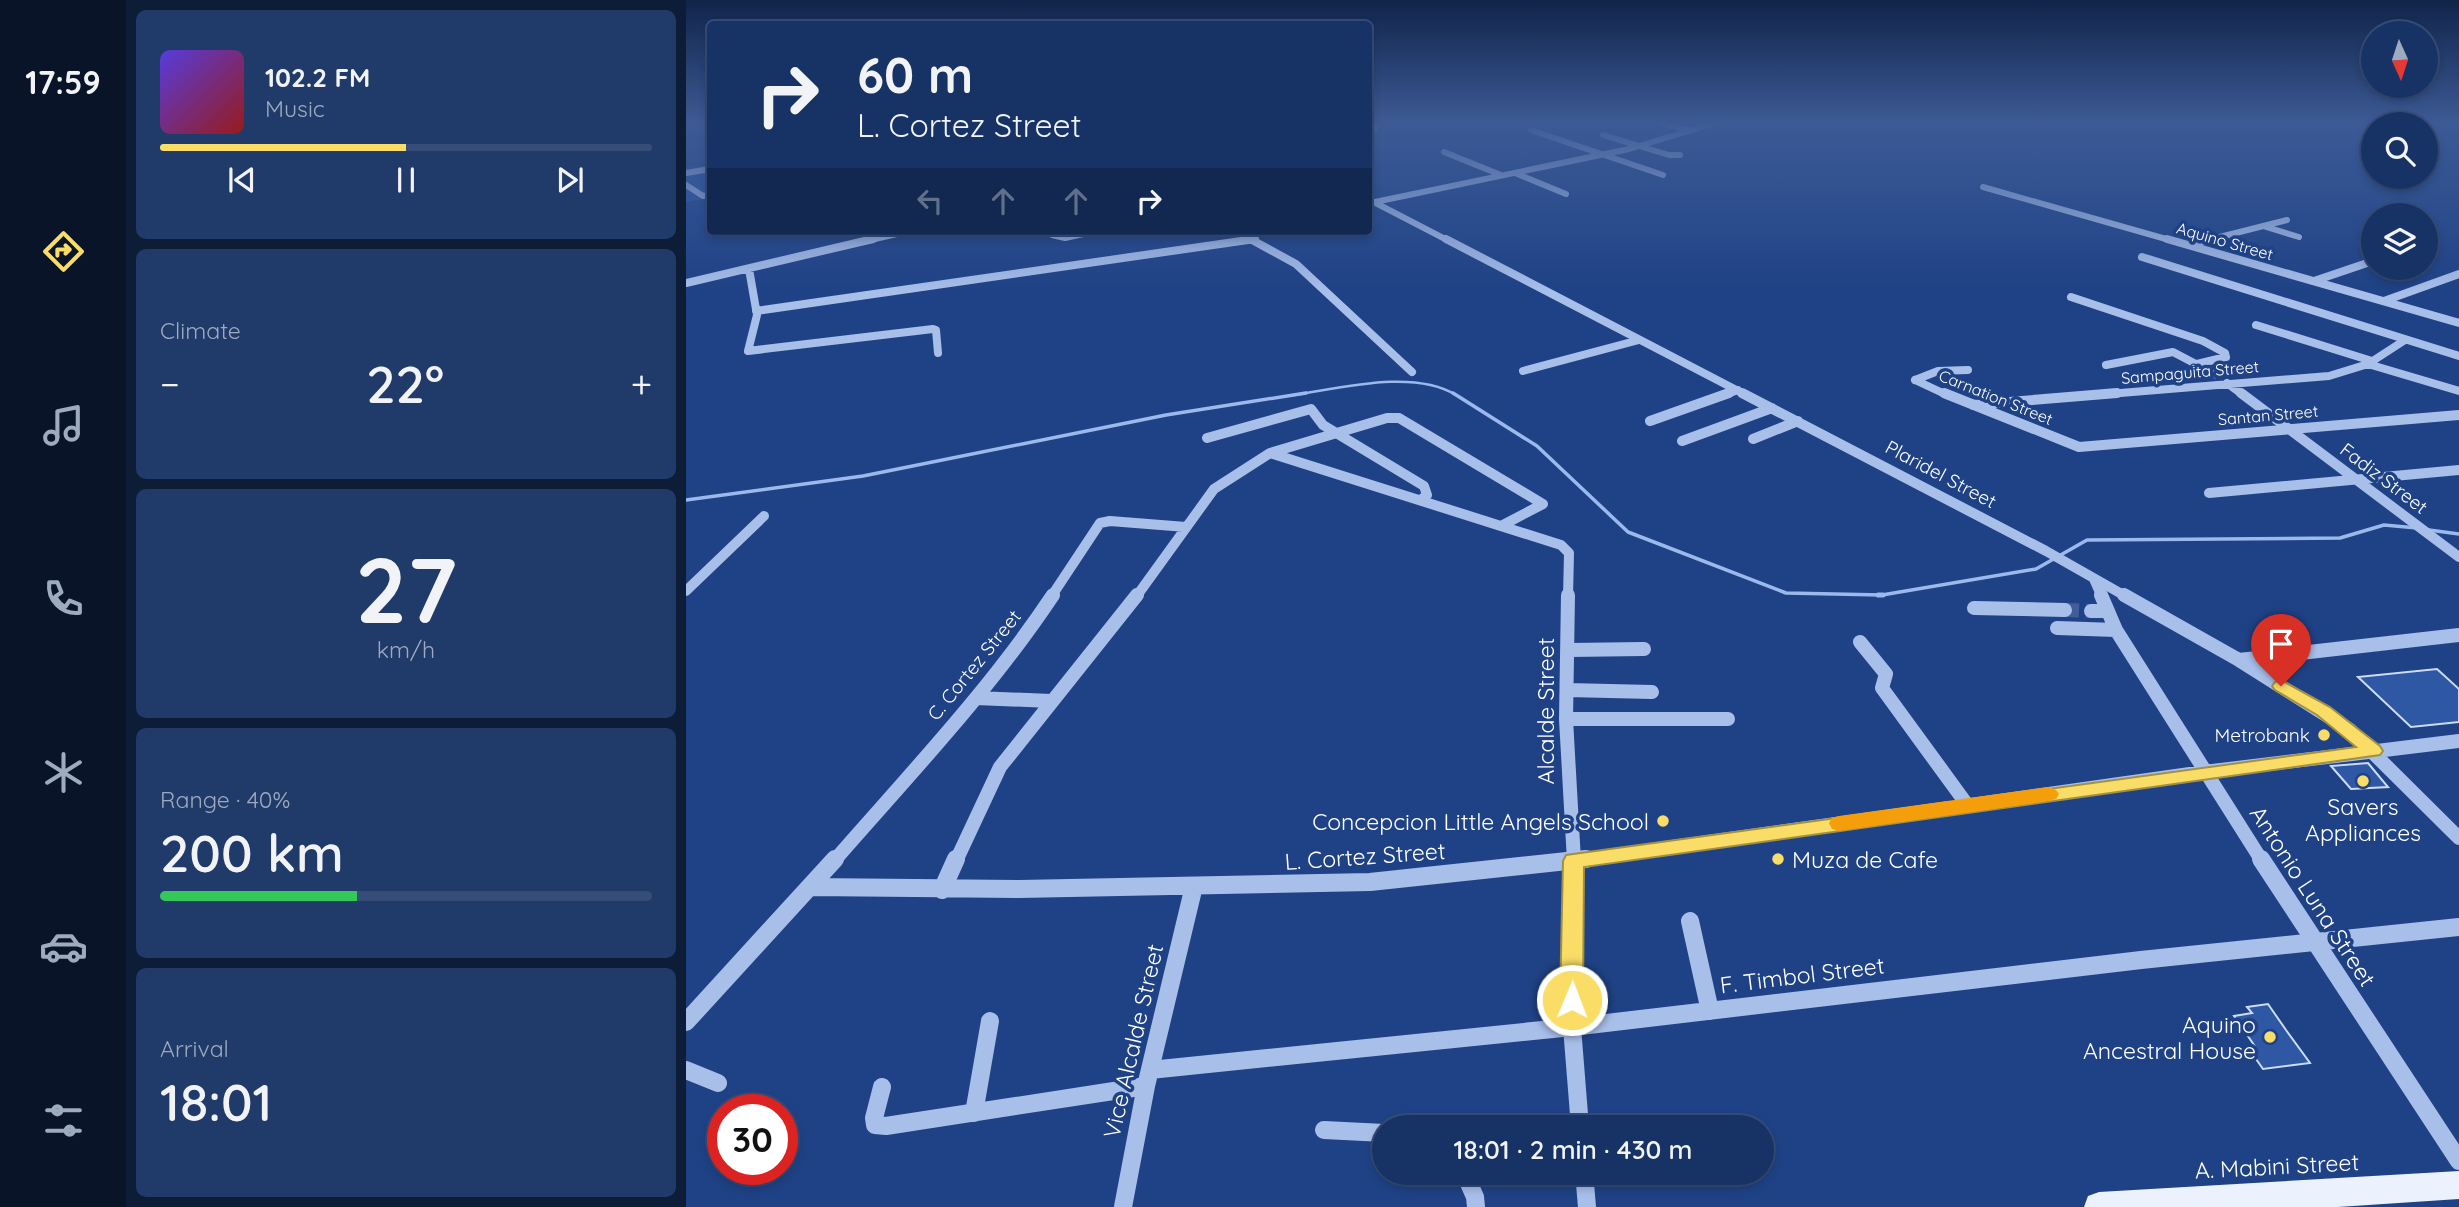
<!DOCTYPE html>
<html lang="en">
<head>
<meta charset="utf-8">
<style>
	:root { --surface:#173264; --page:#203a6a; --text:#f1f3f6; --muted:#9eaabf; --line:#364d78; --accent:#f9dd67 }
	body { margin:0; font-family:Quicksand,sans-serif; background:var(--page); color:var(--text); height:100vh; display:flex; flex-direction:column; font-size:26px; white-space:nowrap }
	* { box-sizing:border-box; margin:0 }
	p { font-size:23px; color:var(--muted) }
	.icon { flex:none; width:38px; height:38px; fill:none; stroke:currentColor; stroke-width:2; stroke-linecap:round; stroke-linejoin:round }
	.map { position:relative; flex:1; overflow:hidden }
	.side { display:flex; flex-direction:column; gap:10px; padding:10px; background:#0d1c37; width:560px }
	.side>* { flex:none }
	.hud { position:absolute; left:21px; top:21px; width:665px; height:214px; border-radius:7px; box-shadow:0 4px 10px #0003,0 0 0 2px var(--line); background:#173264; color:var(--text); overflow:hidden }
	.needle { width:46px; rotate:177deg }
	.fabs { position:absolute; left:1675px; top:21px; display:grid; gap:14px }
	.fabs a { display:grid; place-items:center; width:77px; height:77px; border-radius:50%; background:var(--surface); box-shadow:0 4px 10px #0003,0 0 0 2px var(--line); font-size:35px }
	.speed { position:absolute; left:21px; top:1094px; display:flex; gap:14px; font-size:35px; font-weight:700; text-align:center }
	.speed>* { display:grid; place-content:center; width:91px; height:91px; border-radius:50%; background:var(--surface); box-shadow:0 4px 10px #0003,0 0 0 2px var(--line); line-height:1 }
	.speed .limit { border:10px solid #d22; background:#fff; color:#111 }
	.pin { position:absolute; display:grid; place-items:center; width:60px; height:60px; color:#fff; margin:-72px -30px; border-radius:50% 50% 50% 0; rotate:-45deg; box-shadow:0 0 7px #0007 }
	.pin .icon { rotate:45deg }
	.me { position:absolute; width:77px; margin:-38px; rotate:1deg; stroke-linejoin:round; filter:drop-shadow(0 0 5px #0008) }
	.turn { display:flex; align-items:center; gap:24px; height:147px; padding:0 35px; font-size:32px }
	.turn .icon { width:91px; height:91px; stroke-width:2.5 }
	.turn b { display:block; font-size:49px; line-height:60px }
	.lanes { display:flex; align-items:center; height:66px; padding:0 35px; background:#0003; justify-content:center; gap:35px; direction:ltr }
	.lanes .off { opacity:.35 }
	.big { font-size:52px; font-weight:600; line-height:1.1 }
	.side .widget { flex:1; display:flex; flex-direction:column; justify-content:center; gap:10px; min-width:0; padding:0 24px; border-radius:10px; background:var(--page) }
	.side .dial { align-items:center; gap:0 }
	.dial b { font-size:91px; line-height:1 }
	.song { display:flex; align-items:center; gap:21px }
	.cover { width:84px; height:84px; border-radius:10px; background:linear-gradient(135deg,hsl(250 70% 55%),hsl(0 70% 35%)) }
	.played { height:7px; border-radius:4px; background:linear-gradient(90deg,var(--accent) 50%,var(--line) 50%) }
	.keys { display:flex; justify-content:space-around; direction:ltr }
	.heat { display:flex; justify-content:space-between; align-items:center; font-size:38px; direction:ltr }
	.charge { height:10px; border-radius:5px; background:linear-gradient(90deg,#34c759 40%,var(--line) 0) }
	.trip { position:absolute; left:686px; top:1115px; width:402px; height:70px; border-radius:35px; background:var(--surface); box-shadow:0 4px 10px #0003,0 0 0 2px var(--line); font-weight:600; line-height:70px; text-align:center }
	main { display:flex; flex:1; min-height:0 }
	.tab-bar { display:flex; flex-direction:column; width:126px; justify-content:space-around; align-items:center; background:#091428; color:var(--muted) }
	.tab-bar .icon { width:49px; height:49px }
	.tab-bar .current { color:var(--accent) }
	.tab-bar b { font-size:32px; color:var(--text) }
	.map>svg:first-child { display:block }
	.green { fill:#28529f }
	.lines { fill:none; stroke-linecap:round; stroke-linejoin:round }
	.stream-far2 { stroke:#9bb9ec; stroke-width:2.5 }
	.stream-far1 { stroke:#9bb9ec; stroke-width:3.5 }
	.stream { stroke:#9bb9ec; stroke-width:5 }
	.building { fill:#2e57a4; stroke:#ccdcf8; stroke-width:2 }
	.minor-tunnel-far1 { stroke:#415e98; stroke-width:8; stroke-dasharray:8 4.5; stroke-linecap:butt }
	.minor-tunnel { stroke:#415e98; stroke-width:14; stroke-dasharray:14 7; stroke-linecap:butt }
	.minor-far4 { stroke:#a8bfea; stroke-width:6 }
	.minor-far3 { stroke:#a8bfea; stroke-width:8 }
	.minor-far2 { stroke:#a8bfea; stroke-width:10 }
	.minor-far1 { stroke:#a8bfea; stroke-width:14 }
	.minor { stroke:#a8bfea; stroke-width:18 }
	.major { fill:#ecf1fe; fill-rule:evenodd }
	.route { fill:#f9dd67; stroke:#a29043; stroke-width:2 }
	.slow { fill:#f59e0b }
	.poi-dot { fill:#f9dd67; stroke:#1f4286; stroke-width:2.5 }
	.labels { text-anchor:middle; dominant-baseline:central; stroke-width:7; stroke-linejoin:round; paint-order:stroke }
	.far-street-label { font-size:16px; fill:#fff; stroke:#1f4286 }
	.street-label { font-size:19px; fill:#fff; stroke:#1f4286 }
	.poi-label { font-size:19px; fill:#fff; stroke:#1f4286; text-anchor:end }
	.near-street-label { font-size:23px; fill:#fff; stroke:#1f4286 }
	.near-poi-label { font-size:23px; fill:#fff; stroke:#1f4286; text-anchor:end }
</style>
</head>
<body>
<main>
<nav class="tab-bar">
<b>17:59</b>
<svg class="icon current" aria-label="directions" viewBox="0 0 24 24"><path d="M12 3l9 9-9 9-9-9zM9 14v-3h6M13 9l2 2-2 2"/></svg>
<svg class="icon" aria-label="music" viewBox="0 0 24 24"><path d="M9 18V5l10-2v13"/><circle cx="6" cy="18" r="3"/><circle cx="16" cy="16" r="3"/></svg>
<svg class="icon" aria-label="phone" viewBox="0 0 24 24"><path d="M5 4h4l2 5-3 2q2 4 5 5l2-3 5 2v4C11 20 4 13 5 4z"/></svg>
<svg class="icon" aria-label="climate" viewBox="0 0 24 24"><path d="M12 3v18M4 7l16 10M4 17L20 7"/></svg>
<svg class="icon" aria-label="car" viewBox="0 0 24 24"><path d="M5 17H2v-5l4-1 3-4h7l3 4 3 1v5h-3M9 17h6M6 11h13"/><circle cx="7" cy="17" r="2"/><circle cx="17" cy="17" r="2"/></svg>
<svg class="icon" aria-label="filters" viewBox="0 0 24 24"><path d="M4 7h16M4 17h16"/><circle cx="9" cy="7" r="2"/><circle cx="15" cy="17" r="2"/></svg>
</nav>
<section class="side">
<div class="widget">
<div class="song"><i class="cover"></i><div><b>102.2 FM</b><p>Music</p></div></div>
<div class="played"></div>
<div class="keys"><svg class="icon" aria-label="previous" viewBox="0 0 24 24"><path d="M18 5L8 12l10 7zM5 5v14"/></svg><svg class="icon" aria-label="pause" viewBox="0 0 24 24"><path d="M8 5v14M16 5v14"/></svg><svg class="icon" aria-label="next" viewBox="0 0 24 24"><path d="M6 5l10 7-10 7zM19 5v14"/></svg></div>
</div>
<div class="widget"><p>Climate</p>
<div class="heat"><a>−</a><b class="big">22°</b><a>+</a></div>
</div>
<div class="widget dial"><b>27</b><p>km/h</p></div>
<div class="widget"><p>Range · 40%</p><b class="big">200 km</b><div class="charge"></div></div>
<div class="widget"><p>Arrival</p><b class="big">18:01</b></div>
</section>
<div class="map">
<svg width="1773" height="1207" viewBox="0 0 1773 1207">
	<rect width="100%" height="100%" fill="#1f4286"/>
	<path class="green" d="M24 165V198L0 202V168Z"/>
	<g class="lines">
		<path class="stream-far2" d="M608 395C655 388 728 369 770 395"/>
		<path class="stream-far1" d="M767 393 851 446 942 532 1100 593 1196 595 1350 569 1401 540 1654 538 1698 525 1731 528
			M0 500 177 476 480 415 620 393
			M1743 530 1773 534"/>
		<path class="stream" d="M1192 595H1197"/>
	</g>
	<path class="building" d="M1751 669 1773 689V722L1725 727 1672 677Z
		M1682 763 1702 787 1665 789 1645 766Z
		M1582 1004 1600 1030 1624 1063 1577 1069 1561 1046 1568 1045 1548 1016 1566 1013 1561 1007Z"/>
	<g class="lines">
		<path class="minor-tunnel-far1" d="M1525 372 1535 379"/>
		<path class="minor-tunnel" d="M1379 610 1405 611"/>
		<path class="minor-far4" d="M976 123 1003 130
			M689 129 691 123
			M845 130 977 175
			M917 135 983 155H994
			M758 152 815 175
			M0 173 24 169
			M829 173 880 194
			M0 185 17 196 24 195
			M1297 187 1487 241
			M682 199 763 241
			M689 202 943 149 1029 123
			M1577 226 1613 237
			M366 231V235L379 238 406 232
			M555 231 569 238 566 241
			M180 241 224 231
			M1518 241 1601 220"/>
		<path class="minor-far3" d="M760 239 1060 395
			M1481 239 1773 323
			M568 241 610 264 726 372
			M1503 245 1525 239
			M1456 257 1773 356
			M63 269 71 315 62 351 247 329 250 330 252 353
			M1628 281 1687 261
			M0 283 187 239
			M1385 297 1517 341 1539 353 1540 357 1511 364
			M1698 301 1773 274
			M70 311 569 239
			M1570 325 1686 361
			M1682 364 1773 391
			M1420 365 1487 352 1525 372
			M837 371 953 340
			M1229 380 1261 395
			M1229 380 1252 371 1282 370
			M1541 383 1557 395
			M1038 395 1052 390
			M1410 395 1643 376 1682 364 1719 340"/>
		<path class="minor-far2" d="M1056 393 1360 551 1441 597
			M1258 393 1393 447 1773 415
			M1555 393 1773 557
			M1287 405 1431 393
			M964 421 1043 393
			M521 438 625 409 637 425 738 486 741 495 736 499
			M1067 439 1112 421
			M996 441 1086 408
			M584 453 701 418H713L857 504 817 525
			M1523 493 1773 470
			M1408 579 1416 597
			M0 591 78 516
			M365 597 414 523 424 521 500 527
			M450 597 528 489 584 453 875 545 883 553 882 597"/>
		<path class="minor-far1" d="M882 595 880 719 888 861
			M1415 595 1430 630 1576 861
			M1438 595 1553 660 1664 730 1773 838
			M1288 608 1379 610
			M1405 611H1422
			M1371 628 1430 630
			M1174 642 1200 674 1196 688 1282 806
			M883 650 958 649
			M1553 660 1773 635
			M881 690 966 692
			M290 698 365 701
			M880 719H1042
			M148 861C223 775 303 691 367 595
			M270 861 314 767 451 595
			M887 861 1518 772 1773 741"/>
		<path class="minor" d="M888 859 886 1027 894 1127
			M1575 859 1773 1161
			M125 887 333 889 684 882 900 859
			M256 890 270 859
			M1004 921 1024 1011
			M0 1022 149 859
			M0 1070 32 1083
			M464 1070 886 1027 1455 960 1773 927
			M196 1087 188 1118 189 1125 200 1126 460 1086
			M288 1113 304 1021
			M638 1130 698 1133
			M778 1172 789 1197 790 1207
			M898 1172 901 1207
			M437 1207 460 1086 508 886"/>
		<path class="major" d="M1773 1171V1199L1652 1207H1398L1402 1196 1413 1192Z"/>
	</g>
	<linearGradient id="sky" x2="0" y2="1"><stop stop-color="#11244a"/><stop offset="0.42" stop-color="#3c5a95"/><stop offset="1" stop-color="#3c5a95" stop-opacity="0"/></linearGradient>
	<rect width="1773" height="292" fill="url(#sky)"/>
	<path class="route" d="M1595 680 1644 707 1694 746 1697 751 1694 755 898 867 897 1000 894 1007 886 1010 878 1007 874 1000 877 861 880 855 1670 747 1631 715 1589 690 1586 686 1589 682Z"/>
	<path class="slow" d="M1363 787 1370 790 1373 794 1370 799 1363 801 1153 831 1146 829 1143 823 1146 818 1153 816Z"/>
	<g class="poi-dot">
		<circle cx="1638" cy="735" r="7"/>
		<circle cx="1677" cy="781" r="7"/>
		<circle cx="977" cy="821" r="7"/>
		<circle cx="1092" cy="859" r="7"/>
		<circle cx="1584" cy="1037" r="7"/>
	</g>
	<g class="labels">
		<g class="far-street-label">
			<text transform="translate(1539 241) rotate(16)">Aquino Street</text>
			<text transform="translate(1504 372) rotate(-5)">Sampaguita Street</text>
			<text transform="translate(1310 397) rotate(22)">Carnation Street</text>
			<text transform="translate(1582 415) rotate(-5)">Santan Street</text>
		</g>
		<g class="street-label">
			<text transform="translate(1255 474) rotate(28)">Plaridel Street</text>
			<text transform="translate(1698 478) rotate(37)">Fadiz Street</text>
			<text transform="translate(288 665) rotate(-51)">C. Cortez Street</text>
		</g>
		<g class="poi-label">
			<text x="1624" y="735">Metrobank</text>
		</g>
		<g class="near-street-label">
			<text transform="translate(859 711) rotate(-90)">Alcalde Street</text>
			<text transform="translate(679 856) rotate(-4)">L. Cortez Street</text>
			<text transform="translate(1627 896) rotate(57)">Antonio Luna Street</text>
			<text transform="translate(1116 975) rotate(-7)">F. Timbol Street</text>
			<text transform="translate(447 1041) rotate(-77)">Vice Alcalde Street</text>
			<text transform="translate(1591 1166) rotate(-3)">A. Mabini Street</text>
		</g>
		<g class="near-poi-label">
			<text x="1677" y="806" text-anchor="middle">Savers<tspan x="1677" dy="26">Appliances</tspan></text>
			<text x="963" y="821">Concepcion Little Angels School</text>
			<text x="1106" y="859" text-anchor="start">Muza de Cafe</text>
			<text x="1570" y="1024">Aquino<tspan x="1570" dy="26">Ancestral House</tspan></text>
		</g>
	</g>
</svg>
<div class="fabs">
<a><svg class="needle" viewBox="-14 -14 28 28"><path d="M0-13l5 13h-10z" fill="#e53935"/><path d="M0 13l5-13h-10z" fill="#9eaabf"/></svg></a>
<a><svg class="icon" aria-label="search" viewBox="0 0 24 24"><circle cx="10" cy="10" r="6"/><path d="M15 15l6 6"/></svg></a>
<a><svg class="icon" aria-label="layers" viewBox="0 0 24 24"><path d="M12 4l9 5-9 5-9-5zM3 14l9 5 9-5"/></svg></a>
</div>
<div class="speed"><div class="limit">30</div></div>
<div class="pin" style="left:1595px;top:686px;background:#d93025"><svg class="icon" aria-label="arrive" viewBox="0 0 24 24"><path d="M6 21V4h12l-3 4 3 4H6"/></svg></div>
<svg class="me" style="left:886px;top:1000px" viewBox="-20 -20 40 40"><circle r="17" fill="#f9dd67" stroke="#fff" stroke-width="3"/><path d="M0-11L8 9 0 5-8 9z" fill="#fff"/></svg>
<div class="trip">18:01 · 2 min · 430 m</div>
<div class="hud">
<div class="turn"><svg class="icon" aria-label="right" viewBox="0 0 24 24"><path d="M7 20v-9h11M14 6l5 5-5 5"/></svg><div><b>60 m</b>L. Cortez Street</div></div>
<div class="lanes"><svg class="icon off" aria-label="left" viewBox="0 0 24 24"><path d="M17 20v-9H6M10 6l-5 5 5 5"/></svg><svg class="icon off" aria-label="ahead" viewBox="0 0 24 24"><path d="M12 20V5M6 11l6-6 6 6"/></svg><svg class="icon off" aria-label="ahead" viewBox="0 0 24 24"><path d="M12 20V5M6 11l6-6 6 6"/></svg><svg class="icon" aria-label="right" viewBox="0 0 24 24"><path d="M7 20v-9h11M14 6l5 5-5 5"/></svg></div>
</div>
</div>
</main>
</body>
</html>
